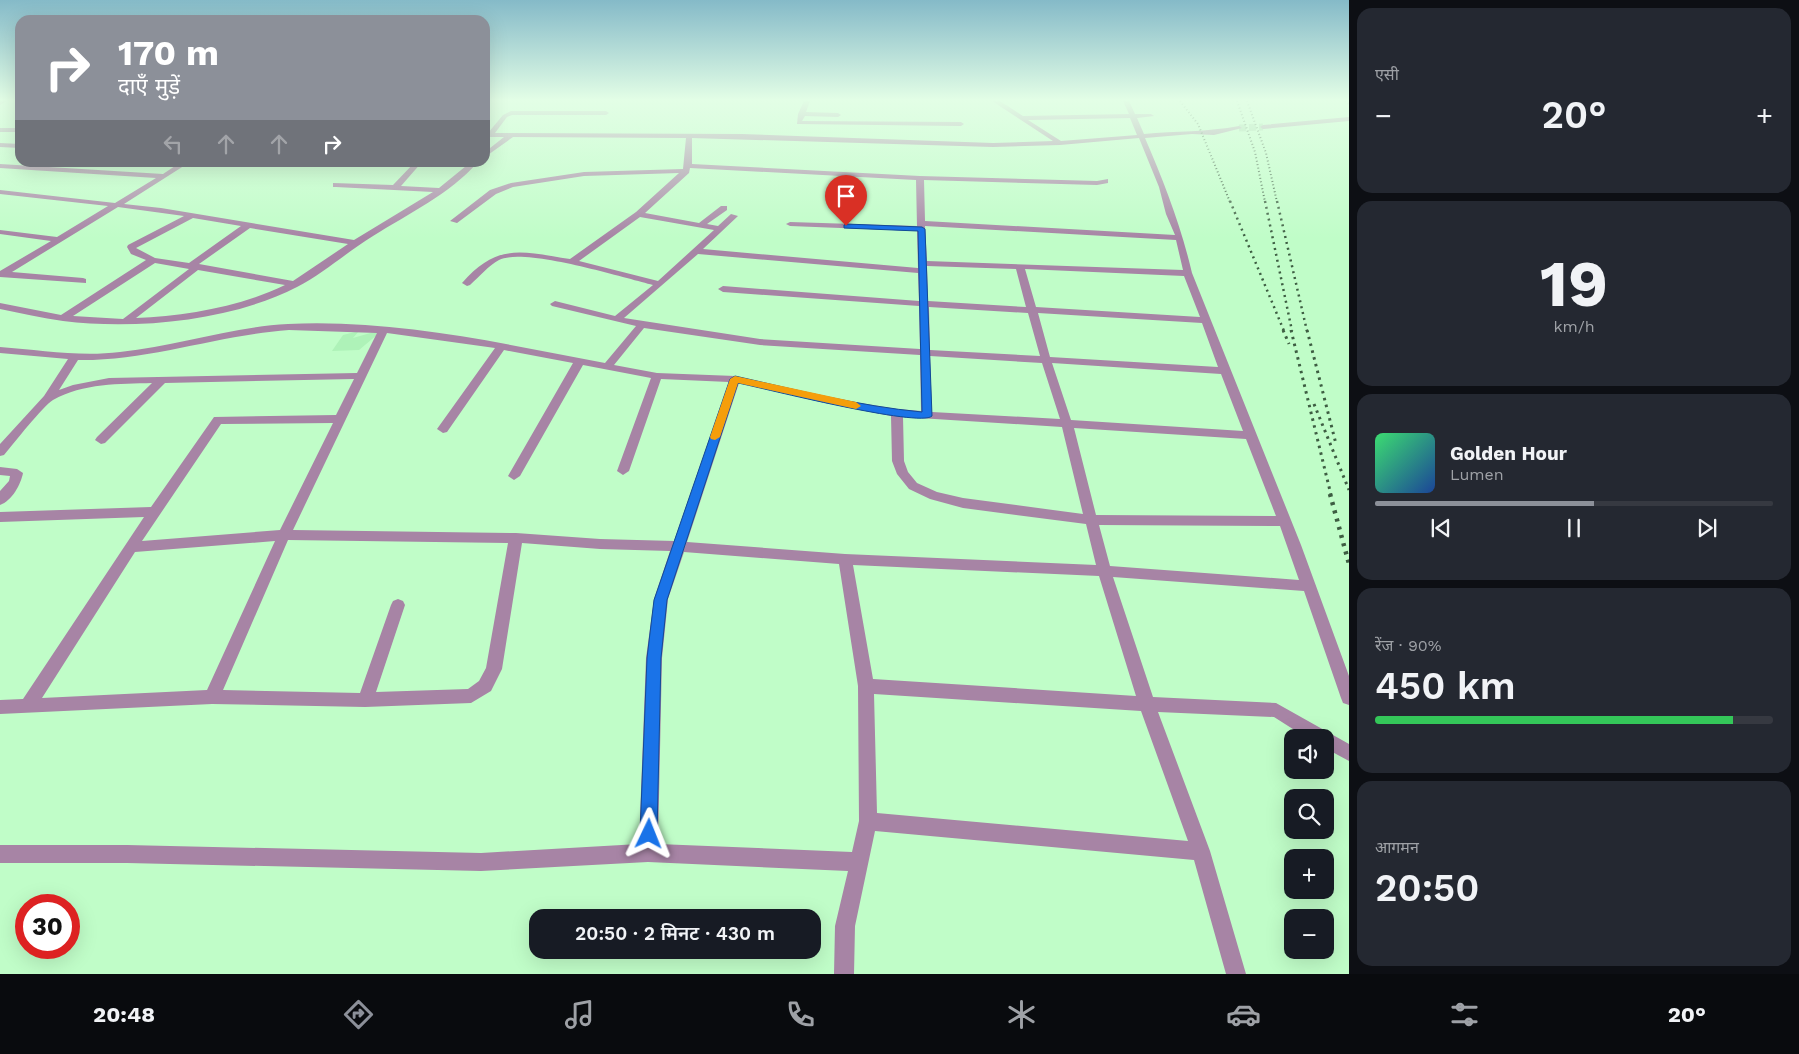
<!DOCTYPE html>
<html lang="hi">
<head>
<meta charset="utf-8">
<style>
	:root { --surface:#171b24; --page:#242831; --text:#f1f3f6; --muted:#9ea1a6; --line:#363941; --accent:#8c9099 }
	body { margin:0; font-family:"Work Sans","Noto Sans Devanagari",sans-serif; background:var(--page); color:var(--text); height:100vh; display:flex; flex-direction:column; font-size:19px; white-space:nowrap }
	* { box-sizing:border-box; margin:0 }
	p { font-size:16px; color:var(--muted) }
	.icon { flex:none; width:28px; height:28px; fill:none; stroke:currentColor; stroke-width:2; stroke-linecap:round; stroke-linejoin:round }
	.map { position:relative; flex:1; overflow:hidden }
	.panel { display:flex; flex-direction:column; gap:8px; padding:8px; background:#0d0f14; width:450px }
	.panel>* { flex:none }
	.guide { position:absolute; left:15px; top:15px; width:475px; height:152px; border-radius:15px; box-shadow:0 5px 20px #0002; background:#8c9099; color:#fff; overflow:hidden }
	.buttons { position:absolute; left:1284px; top:729px; display:grid; gap:10px }
	.buttons a { display:grid; place-items:center; width:50px; height:50px; border-radius:10px; background:var(--surface); box-shadow:0 5px 20px #0002; font-size:25px }
	.speed { position:absolute; left:15px; top:894px; display:flex; gap:10px; font-size:25px; font-weight:700; text-align:center }
	.speed>* { display:grid; place-content:center; width:65px; height:65px; border-radius:50%; background:var(--surface); box-shadow:0 5px 20px #0002; line-height:1 }
	.speed .limit { border:8px solid #d22; background:#fff; color:#111 }
	.pin { position:absolute; display:grid; place-items:center; width:42px; height:42px; color:#fff; margin:-51px -21px; border-radius:50% 50% 50% 0; rotate:-45deg; box-shadow:0 0 5px #0007 }
	.pin .icon { rotate:45deg }
	.me { position:absolute; width:55px; margin:-28px; rotate:2deg; stroke-linejoin:round; filter:drop-shadow(0 0 4px #0008) }
	.turn { display:flex; align-items:center; gap:18px; height:105px; padding:0 20px; font-size:22px }
	.turn .icon { width:65px; height:65px; stroke-width:2.5 }
	.turn b { display:block; font-size:35px; line-height:42px }
	.lanes { display:flex; align-items:center; height:48px; padding:0 20px; background:#0003; justify-content:center; gap:25px; direction:ltr }
	.lanes .off { opacity:.35 }
	.big { font-size:38px; font-weight:600; line-height:1.1 }
	.panel .tile { flex:1; display:flex; flex-direction:column; justify-content:center; gap:8px; min-width:0; padding:0 18px; border-radius:15px; background:var(--page) }
	.panel .dial { align-items:center; gap:0 }
	.dial b { font-size:65px; line-height:1 }
	.song { display:flex; align-items:center; gap:15px }
	.cover { width:60px; height:60px; border-radius:8px; background:linear-gradient(135deg,hsl(140 70% 55%),hsl(220 70% 35%)) }
	.played { height:5px; border-radius:2px; background:linear-gradient(90deg,var(--accent) 55%,var(--line) 55%) }
	.keys { display:flex; justify-content:space-around; direction:ltr }
	.heat { display:flex; justify-content:space-between; align-items:center; font-size:28px; direction:ltr }
	.charge { height:8px; border-radius:4px; background:linear-gradient(90deg,#34c759 90%,var(--line) 0) }
	.trip { position:absolute; left:529px; top:909px; width:292px; height:50px; border-radius:15px; background:var(--surface); box-shadow:0 5px 20px #0002; font-weight:600; line-height:50px; text-align:center }
	.menu { display:flex; height:80px; justify-content:space-around; align-items:center; background:#090b0e; color:var(--muted) }
	.menu .icon { width:35px; height:35px }
	.menu .active { color:var(--accent) }
	.menu b { font-size:22px; color:var(--text) }
	main { display:flex; flex:1; min-height:0 }
	.map>svg:first-child { display:block }
	.built { fill:#aef2b8 }
	.lines { fill:none; stroke-linecap:round; stroke-linejoin:round }
	.minor-tunnel { stroke:#9ed4a6; stroke-width:7; stroke-dasharray:7 3; stroke-linecap:butt }
	.minor { fill:#a784a5; fill-rule:evenodd }
	.rail-far3 { stroke:#3d5d42; stroke-width:2; stroke-dasharray:1 2.5; stroke-linecap:butt }
	.rail-far2 { stroke:#3d5d42; stroke-width:2.5; stroke-dasharray:2 4; stroke-linecap:butt }
	.rail-far1 { stroke:#3d5d42; stroke-width:3; stroke-dasharray:2.5 4.5; stroke-linecap:butt }
	.rail { stroke:#3d5d42; stroke-width:4.5; stroke-dasharray:3 5.5; stroke-linecap:butt }
	.route { fill:#1a73e8; stroke:#114b97 }
	.slow { fill:#f59e0b }
</style>
</head>
<body>
<main>
<div class="map">
<svg width="1349" height="974" viewBox="0 0 1349 974">
	<rect width="100%" height="100%" fill="#c0fdc8"/>
	<path class="built" d="M384 329 359 350 332 351 343 335 359 331 353 338Z"/>
	<g class="lines">
		<path class="minor-tunnel" d="M1239 128 1263 127"/>
		<path class="minor" d="M0 101H7L0 105Z
			M804 101H810L806 112 838 113 841 115 838 117 805 116 802 121 961 122 964 124 961 126 797 124 798 114Z
			M992 101H1000L1023 116 1129 114 1123 101H1129L1135 114H1151L1154 116 1137 118 1144 134C1175 131 1208 132 1239 126L1242 128 1214 135 1192 134 1145 138C1164 182 1181 226 1192 273L1301 545 1349 676V705L1343 703 1341 698 1304 591 1113 577 1153 697 1276 703 1349 744V761L1325 748V738H1307L1274 717 1158 712 1210 851 1246 974H1226L1194 860 875 831 855 926 854 974H834L835 926 848 871 648 862 481 871 127 863H0V845H127L481 853 639 844 646 658 654 599 670 551 600 549 522 543 502 669 491 691 471 703 365 707 212 704 0 714V700L23 699 144 517 0 522V512L151 507 214 417 336 415 354 379 165 383 105 443 101 444 95 440 97 437 152 383C120 384 83 383 53 400 43 406 14 443 4 455L0 456V444L44 396 68 359 0 353V347C40 350 80 357 120 352 177 346 231 327 288 324 394 319 500 343 605 363L636 326 552 306 550 304 555 301 615 316 653 285C624 278 524 247 499 260 489 265 479 277 470 285L467 286 462 283C498 242 522 252 570 259L636 212 679 173 584 176 513 187 496 194 457 223 450 221 490 190 511 183 584 172 683 169 686 138 513 137 485 157V152L504 137H485V133H488L503 115 511 111H606L609 113 606 115H512L507 117 495 133 742 134 993 143 1053 141ZM1130 118 1137 135 1061 141 1028 120ZM692 138 993 147 1060 145 1139 138 1159 187 1166 214 1175 235 925 221 924 180 1097 185 1108 183V179L1097 181 920 176 692 164ZM690 168 916 180 917 226 790 222 786 224 790 226 917 231 918 268 703 249 738 216 731 214 718 226 707 224 727 210V206H721L699 223 645 213 689 173ZM640 217 714 230 658 281 579 261ZM925 226 1176 240 1183 270 927 261ZM698 254 918 273 919 301 723 286 718 289 723 292 919 306 920 349 760 339 624 318ZM927 266 1016 269 1026 307 928 301ZM1025 269 1184 276 1200 317 1036 307ZM929 307 1028 313 1040 356 930 350ZM1038 313 1202 323 1218 367 1050 357ZM644 328 760 345 920 355 921 411 897 409 830 398 735 376 657 373 614 365ZM289 330 377 333 357 373 109 378 73 385 59 390 78 360C149 361 218 335 289 330ZM387 333 495 348 437 429 443 433 447 432 504 350 573 363 508 476 514 480 520 476 583 365 651 378 617 471 623 475 629 471 661 379 729 382 674 541 600 539 516 533 293 530ZM930 356 1042 363 1060 419 932 412ZM1052 363 1221 374 1243 431 1071 420ZM739 383 830 404 891 416 892 461 897 474 909 489 930 499 963 508 1086 524 1096 565 845 554 687 542ZM903 417 1062 427 1083 514 963 498 937 492 917 483 908 472 904 461ZM333 423 280 530 142 541 221 424ZM1074 428 1246 439 1276 516 1096 515ZM1099 525 1280 526 1299 580 1110 566ZM288 540 508 543 486 668 479 681 468 689 376 692 405 605 403 601 398 599 393 601 391 605 360 693 223 690ZM275 541 207 690 42 698 135 552ZM684 552 839 564 858 686 859 821 852 852 658 844 662 658 668 599ZM853 565 1099 576 1136 696 873 679ZM874 694 1141 711 1188 841 877 813Z
			M1349 117V121L1263 129 1260 127 1263 125Z
			M0 128H20V132H0Z
			M0 143 20 144V148L0 147Z
			M181 162H190L124 204 161 208 354 240 433 192 336 187H333V183L393 185 415 162H422L401 186 439 188 466 166 445 162H478C450 194 408 214 373 236 347 252 324 273 297 287 231 321 136 330 63 321 42 318 21 313 0 309V303L61 315 146 260 131 254 127 247 128 245 184 216 118 207 12 272 83 278 86 279V283L0 277V271L51 241 0 234V230L57 237 108 206 0 194V190L115 203 156 178 0 168V164L163 174ZM193 218 241 226 189 263 155 258 136 248ZM250 228 348 244 293 281 199 264ZM155 263 189 269 123 319 73 316ZM198 270 285 285C240 307 185 316 136 318Z
			M0 467 17 469 23 473C21 484 12 501 0 505V491L9 481 10 476 0 475Z"/>
		<path class="rail-far3" d="M1180 101 1198 124 1230 202
			M1237 101 1255 152 1265 202
			M1247 101 1266 153 1277 202
			M1345 101 1349 104"/>
		<path class="rail-far2" d="M1230 201 1284 331
			M1265 201 1292 331
			M1277 201 1307 331"/>
		<path class="rail-far1" d="M1283 330 1289 344
			M1291 330 1331 495
			M1307 330 1336 444
			M1314 404 1349 490"/>
		<path class="rail" d="M1330 494 1349 564"/>
	</g>
	<linearGradient id="sky" x2="0" y2="1"><stop stop-color="#85bac8"/><stop offset="0.42" stop-color="#e3fee6"/><stop offset="1" stop-color="#e3fee6" stop-opacity="0"/></linearGradient>
	<rect width="1349" height="238" fill="url(#sky)"/>
	<path class="route" d="M846 224 922 227 925 229 932 416C920 428 763 388 738 383L667 600 661 658 657 834 655 840 649 842 643 840 640 834 647 658 654 600 730 379 735 376C797 390 859 406 922 412L918 231 844 228V225Z"/>
	<path class="slow" d="M735 376 856 402 861 406 856 409 738 383 720 437 715 440 711 439 710 437 730 379Z"/>
</svg>
<div class="buttons">
<a><svg class="icon" aria-label="sound" viewBox="0 0 24 24"><path d="M4 9h4l5-4v14l-5-4H4zM17 9q2 3 0 6"/></svg></a>
<a><svg class="icon" aria-label="search" viewBox="0 0 24 24"><circle cx="10" cy="10" r="6"/><path d="M15 15l6 6"/></svg></a>
<a>+</a>
<a>−</a>
</div>
<div class="speed"><div class="limit">30</div></div>
<div class="pin" style="left:846px;top:226px;background:#d93025"><svg class="icon" aria-label="arrive" viewBox="0 0 24 24"><path d="M6 21V4h12l-3 4 3 4H6"/></svg></div>
<svg class="me" style="left:649px;top:834px" viewBox="-20 -20 40 40"><path d="M0-17L14 15 0 8-14 15z" fill="#1a73e8" stroke="#fff" stroke-width="4"/></svg>
<div class="trip">20:50 · 2 मिनट · 430 m</div>
<div class="guide">
<div class="turn"><svg class="icon" aria-label="right" viewBox="0 0 24 24"><path d="M7 20v-9h11M14 6l5 5-5 5"/></svg><div><b>170 m</b>दाएँ मुड़ें</div></div>
<div class="lanes"><svg class="icon off" aria-label="left" viewBox="0 0 24 24"><path d="M17 20v-9H6M10 6l-5 5 5 5"/></svg><svg class="icon off" aria-label="ahead" viewBox="0 0 24 24"><path d="M12 20V5M6 11l6-6 6 6"/></svg><svg class="icon off" aria-label="ahead" viewBox="0 0 24 24"><path d="M12 20V5M6 11l6-6 6 6"/></svg><svg class="icon" aria-label="right" viewBox="0 0 24 24"><path d="M7 20v-9h11M14 6l5 5-5 5"/></svg></div>
</div>
</div>
<section class="panel">
<div class="tile"><p>एसी</p>
<div class="heat"><a>−</a><b class="big">20°</b><a>+</a></div>
</div>
<div class="tile dial"><b>19</b><p>km/h</p></div>
<div class="tile">
<div class="song"><i class="cover"></i><div><b>Golden Hour</b><p>Lumen</p></div></div>
<div class="played"></div>
<div class="keys"><svg class="icon" aria-label="previous" viewBox="0 0 24 24"><path d="M18 5L8 12l10 7zM5 5v14"/></svg><svg class="icon" aria-label="pause" viewBox="0 0 24 24"><path d="M8 5v14M16 5v14"/></svg><svg class="icon" aria-label="next" viewBox="0 0 24 24"><path d="M6 5l10 7-10 7zM19 5v14"/></svg></div>
</div>
<div class="tile"><p>रेंज · 90%</p><b class="big">450 km</b><div class="charge"></div></div>
<div class="tile"><p>आगमन</p><b class="big">20:50</b></div>
</section>
</main>
<nav class="menu">
<b>20:48</b>
<svg class="icon active" aria-label="directions" viewBox="0 0 24 24"><path d="M12 3l9 9-9 9-9-9zM9 14v-3h6M13 9l2 2-2 2"/></svg>
<svg class="icon" aria-label="music" viewBox="0 0 24 24"><path d="M9 18V5l10-2v13"/><circle cx="6" cy="18" r="3"/><circle cx="16" cy="16" r="3"/></svg>
<svg class="icon" aria-label="phone" viewBox="0 0 24 24"><path d="M5 4h4l2 5-3 2q2 4 5 5l2-3 5 2v4C11 20 4 13 5 4z"/></svg>
<svg class="icon" aria-label="climate" viewBox="0 0 24 24"><path d="M12 3v18M4 7l16 10M4 17L20 7"/></svg>
<svg class="icon" aria-label="car" viewBox="0 0 24 24"><path d="M5 17H2v-5l4-1 3-4h7l3 4 3 1v5h-3M9 17h6M6 11h13"/><circle cx="7" cy="17" r="2"/><circle cx="17" cy="17" r="2"/></svg>
<svg class="icon" aria-label="filters" viewBox="0 0 24 24"><path d="M4 7h16M4 17h16"/><circle cx="9" cy="7" r="2"/><circle cx="15" cy="17" r="2"/></svg>
<b>20°</b>
</nav>
</body>
</html>
